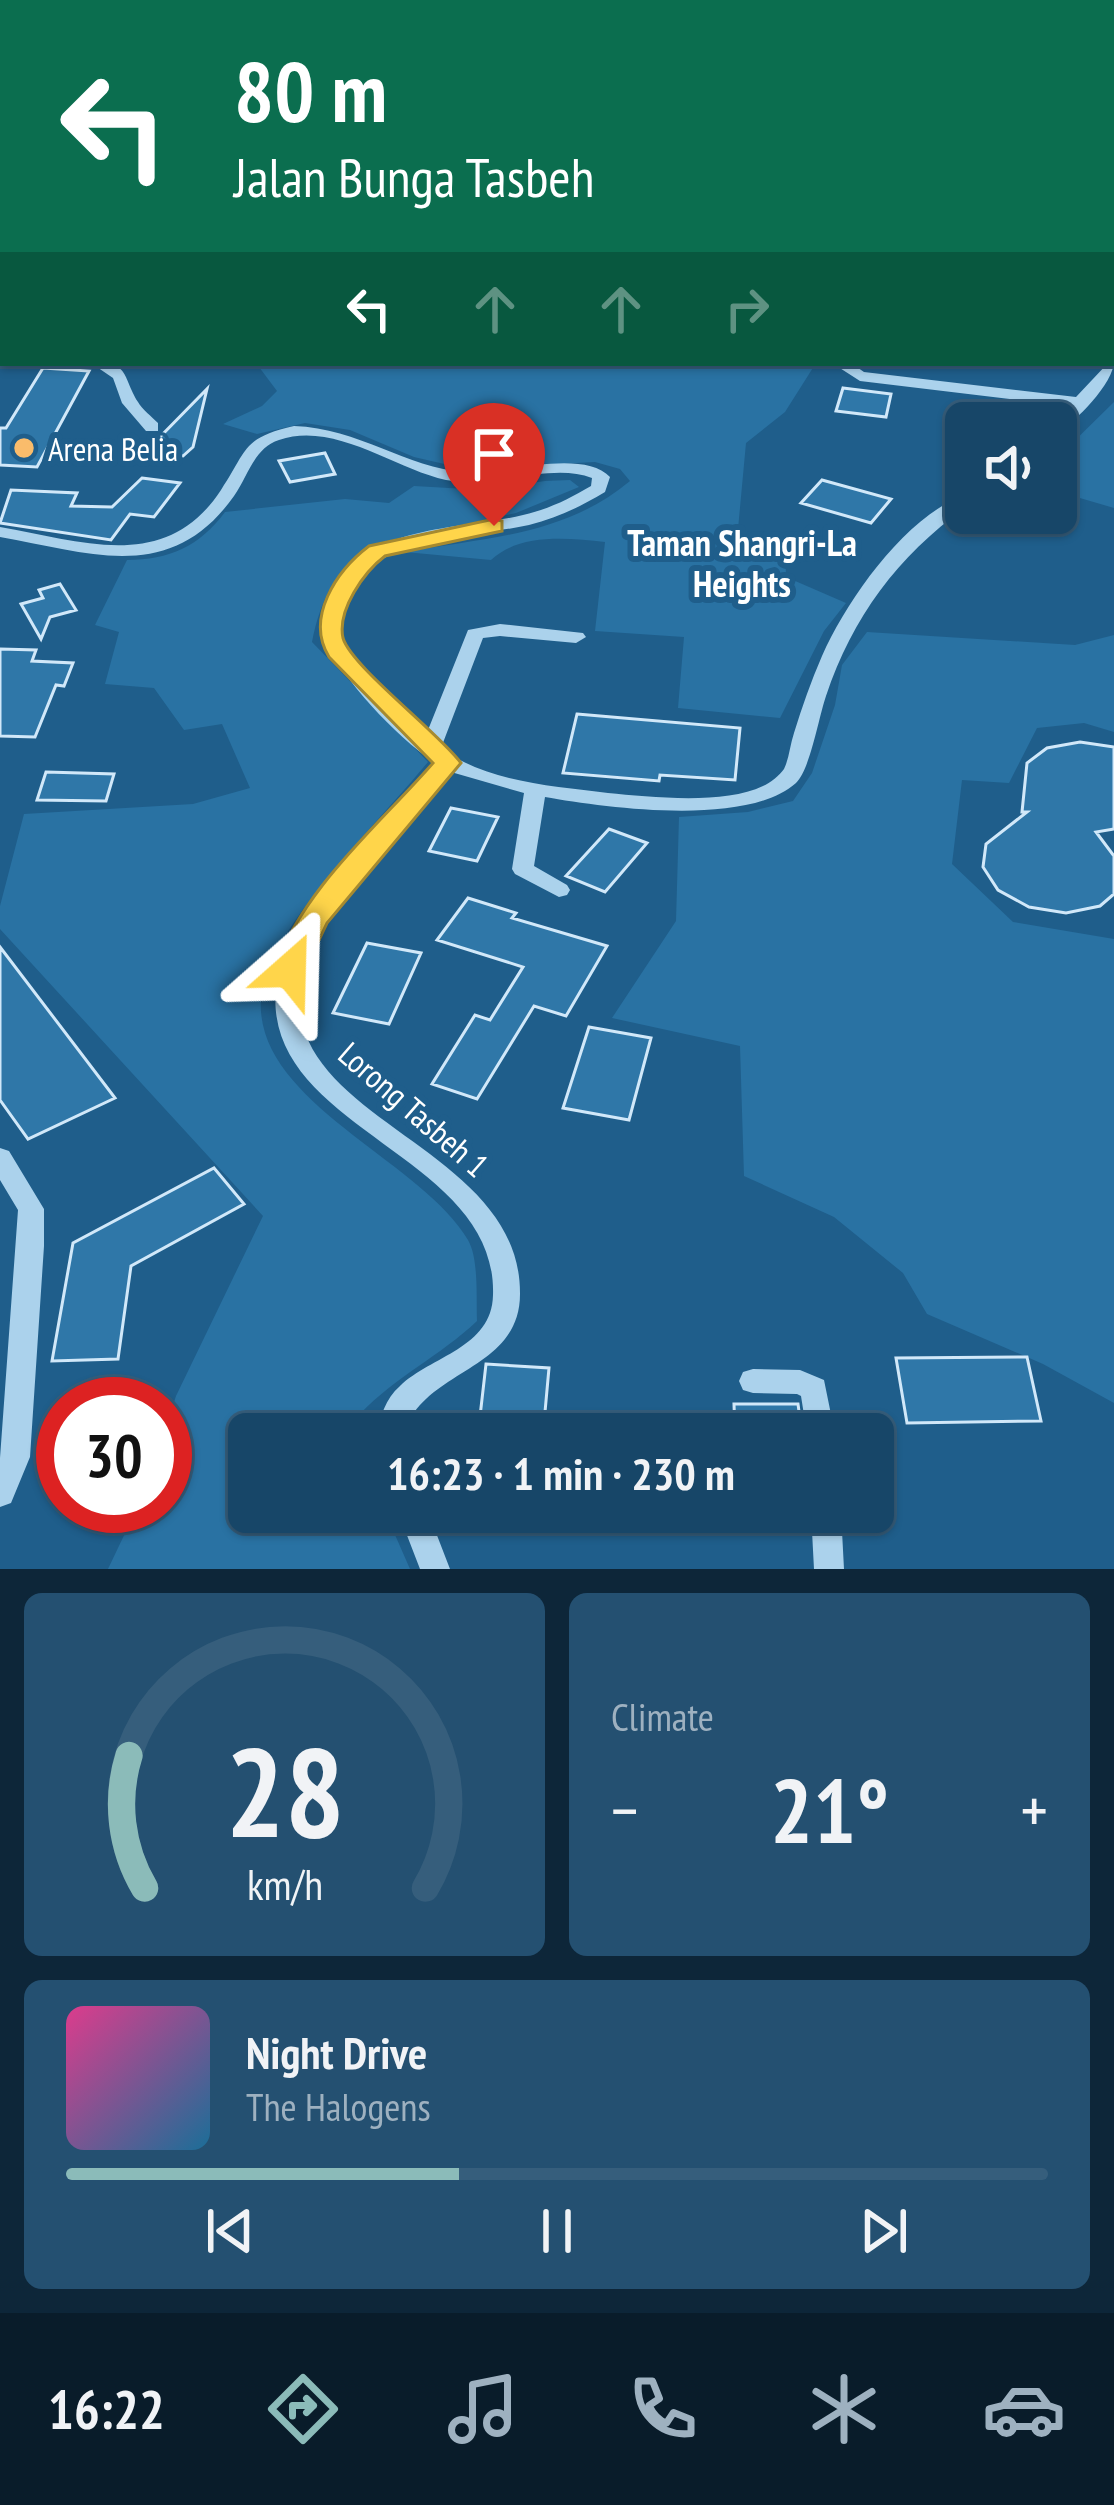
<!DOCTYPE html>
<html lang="en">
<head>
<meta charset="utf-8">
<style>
	:root { --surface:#174668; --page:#245071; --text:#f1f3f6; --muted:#9eb1c0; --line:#365e7c; --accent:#8bbbb9 }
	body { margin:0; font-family:"PT Sans Narrow",sans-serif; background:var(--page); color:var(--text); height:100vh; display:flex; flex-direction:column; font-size:45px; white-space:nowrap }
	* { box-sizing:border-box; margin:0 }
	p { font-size:39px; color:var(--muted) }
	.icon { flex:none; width:66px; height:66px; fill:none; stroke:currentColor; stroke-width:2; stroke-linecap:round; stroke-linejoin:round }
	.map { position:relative; height:1569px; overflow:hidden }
	.details { display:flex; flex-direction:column; gap:24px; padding:24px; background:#0d2639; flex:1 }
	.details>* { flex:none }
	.top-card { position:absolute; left:0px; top:0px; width:1116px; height:366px; box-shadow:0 3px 9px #0004,0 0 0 3px var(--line); background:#0b6e4f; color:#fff; overflow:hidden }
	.controls { position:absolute; left:945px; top:402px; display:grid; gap:24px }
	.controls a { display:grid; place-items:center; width:132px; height:132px; border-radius:18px; background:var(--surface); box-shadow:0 3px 9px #0004,0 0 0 3px var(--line); font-size:60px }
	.speed { position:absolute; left:36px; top:1377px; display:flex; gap:24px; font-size:60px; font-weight:700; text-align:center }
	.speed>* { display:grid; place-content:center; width:156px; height:156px; border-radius:50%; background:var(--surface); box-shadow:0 3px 9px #0004,0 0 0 3px var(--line); line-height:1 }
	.speed .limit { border:18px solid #d22; background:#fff; color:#111 }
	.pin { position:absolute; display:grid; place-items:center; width:102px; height:102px; color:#fff; margin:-123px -51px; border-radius:50% 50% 50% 0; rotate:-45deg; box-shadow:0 0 12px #0007 }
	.pin .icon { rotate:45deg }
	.me { position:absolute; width:132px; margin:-66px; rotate:25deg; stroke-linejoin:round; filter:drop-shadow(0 0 9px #0008) }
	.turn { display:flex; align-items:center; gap:42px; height:252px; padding:0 36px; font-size:54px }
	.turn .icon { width:156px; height:156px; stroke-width:2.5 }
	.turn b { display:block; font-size:84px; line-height:102px }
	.lanes { display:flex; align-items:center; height:114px; padding:0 36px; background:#0003; justify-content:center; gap:60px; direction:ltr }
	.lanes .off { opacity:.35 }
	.big { font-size:90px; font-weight:700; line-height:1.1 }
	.details .widget { flex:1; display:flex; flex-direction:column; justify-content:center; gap:18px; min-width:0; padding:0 42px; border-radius:18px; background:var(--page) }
	.details .dial { align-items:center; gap:0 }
	.dial svg { height:312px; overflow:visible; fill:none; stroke:var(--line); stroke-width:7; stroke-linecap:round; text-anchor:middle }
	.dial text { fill:var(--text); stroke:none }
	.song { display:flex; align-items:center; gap:36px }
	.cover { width:144px; height:144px; border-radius:18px; background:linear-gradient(135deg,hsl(330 70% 55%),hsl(200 70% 35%)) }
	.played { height:12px; border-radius:6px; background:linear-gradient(90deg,var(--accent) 40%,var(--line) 40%) }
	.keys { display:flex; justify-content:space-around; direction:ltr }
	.heat { display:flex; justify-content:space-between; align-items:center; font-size:66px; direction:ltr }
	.details .tiles { flex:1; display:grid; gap:24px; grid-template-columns:1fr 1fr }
	.widget:last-child { grid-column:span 2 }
	.trip { position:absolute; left:228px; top:1413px; width:666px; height:120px; border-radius:18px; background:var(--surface); box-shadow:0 3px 9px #0004,0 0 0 3px var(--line); font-weight:700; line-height:120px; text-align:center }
	.tabs { display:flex; height:192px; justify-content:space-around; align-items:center; background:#091c2a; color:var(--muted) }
	.tabs .icon { width:84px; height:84px }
	.tabs .selected { color:var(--accent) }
	.tabs b { font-size:54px; color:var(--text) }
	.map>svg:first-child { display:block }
	.green { fill:#2972a3 }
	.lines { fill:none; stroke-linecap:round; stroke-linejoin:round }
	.stream { stroke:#9fcfed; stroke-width:4.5 }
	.taxiway { stroke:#8faec5; stroke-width:72 }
	.building { fill:#2f77a8; stroke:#d1e8f9; stroke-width:3 }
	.minor { fill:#abd2ec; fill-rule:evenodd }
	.highway { fill:#fff; fill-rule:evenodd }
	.rail { stroke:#fff; stroke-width:4.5; stroke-dasharray:14 6; stroke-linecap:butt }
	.route { fill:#ffd54a; stroke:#a68a30; stroke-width:3 }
	.poi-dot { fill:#fabc6b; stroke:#1f5e8b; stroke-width:4.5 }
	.labels { text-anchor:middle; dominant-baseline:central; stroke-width:12; stroke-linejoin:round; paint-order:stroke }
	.poi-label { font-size:33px; fill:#fff; stroke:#1f5e8b; text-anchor:start }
	.street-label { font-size:33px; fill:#fff; stroke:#1f5e8b }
	.neighbourhood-label { font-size:36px; font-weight:bold; fill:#fff; stroke:#1f5e8b }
</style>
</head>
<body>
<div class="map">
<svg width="1114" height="1569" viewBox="0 0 1114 1569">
	<rect width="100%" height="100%" fill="#1f5e8b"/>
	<path class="green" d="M256 363H816L785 412 746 443 738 529 785 544 786 577 846 603 824 631 780 718 678 708 684 637 595 631 605 542C567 538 520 533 491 560L405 552C487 537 564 536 630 481L620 469 595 462 466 469 414 457 350 430 305 423 257 434 223 424 262 406 277 391Z
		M1114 402V508L1056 491V459Z
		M545 481 570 480 579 487 516 513 372 544C336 567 320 601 312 642L428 762C379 821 318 880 279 946 197 1084 415 1148 468 1240 479 1259 476 1298 477 1321 440 1356 395 1377 360 1414V1434H249V1512H385L410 1569H108L138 1506H165V1429L176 1396 263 1216 0 929V906L24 814 193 804 250 788 222 724 184 730 154 688 105 684 119 632 95 625 127 560C169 560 200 546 225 512L345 499 389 503 414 486 484 490Z
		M867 632 1075 645 1114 635V732L1084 723 1037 728 1009 783 962 780 952 864 1013 922 1114 939V1403L1043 1364 927 1314 903 1273 834 1217 744 1176 740 1046 612 1018 676 921 679 817 748 812 793 801 812 773 835 705 842 665Z"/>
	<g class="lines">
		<path class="stream" d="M219 3 224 0"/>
		<path class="taxiway" d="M98 3 103 0
			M0 61 3 59"/>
	</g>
	<path class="building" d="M43 368 89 371 37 467 0 465V428H6Z
		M843 388 891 394 886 417 836 411Z
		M207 389 193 447 183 456 159 452 167 443 156 441Z
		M325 453 335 474 290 482 279 461Z
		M142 478 180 483 154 517 130 514 111 540 0 523 11 490 77 493 71 506 112 507Z
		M822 480 891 499 871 523 801 503Z
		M60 584 76 610 50 617 41 639 21 604 43 598 39 590Z
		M0 649 36 650 32 661 73 663 64 686 56 685 35 737 0 736Z
		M577 714 740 728 735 780 660 775 659 781 563 773Z
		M1080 742 1114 747V829L1096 832 1114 856V894L1100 906 1066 913 1029 907 998 890 983 867 986 844 1027 812H1022L1027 763 1047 748Z
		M46 772 114 774 106 801 37 800Z
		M451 808 498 817 477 861 429 851Z
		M609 829 647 843 605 892 566 876Z
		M468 898 516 913 512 918 607 946 566 1016 534 1006 477 1099 432 1084 475 1015 490 1020 523 967 437 940Z
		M367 943 421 953 389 1024 333 1013Z
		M0 947 115 1098 28 1139 0 1100Z
		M589 1027 651 1038 629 1120 563 1108Z
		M214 1168 244 1204 131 1266 118 1359 52 1361 73 1243Z
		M1027 1357 1041 1421 907 1423 896 1358Z
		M486 1364 549 1368 543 1434H478Z
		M734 1404H798L802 1434H735Z"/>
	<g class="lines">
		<path class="minor" d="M387 0H460L456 3H391Z
			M3 147V156L0 157V148Z
			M3 168V177L0 178V169Z
			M1113 239H1114V247H1113Z
			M0 354H3V363H6L0 364Z
			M1114 361C1114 383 1075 423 1056 433V423H1052L1068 406 860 381 832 363H851L864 372 1076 397 1108 363Z
			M91 363C131 363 121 374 138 402 142 409 152 417 158 423V431H146L122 403 113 378Z
			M294 426C359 428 406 468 465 472 503 474 583 448 610 477L605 492C580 507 557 518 529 525 472 538 384 533 351 591 344 603 343 622 340 636L373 681 426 735 468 630 500 624 583 633 586 637 576 643 500 636 483 638 441 748C486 782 553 786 608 793 650 797 724 805 763 786 770 783 780 775 784 769 789 759 790 745 794 733 802 707 811 681 822 656 848 598 905 517 966 494V507C898 556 853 616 826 696 819 716 810 770 796 783 747 827 607 808 545 797L534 866 567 885 570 890 567 895 559 897 515 874 512 869 524 793 451 772C404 824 344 876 312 940 307 951 305 963 302 975 271 1121 521 1141 520 1294 520 1372 422 1369 404 1434H376C381 1416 385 1399 400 1386 431 1356 492 1348 493 1295 498 1141 218 1127 286 947 307 889 393 811 436 764 391 732 348 684 320 636 324 622 325 604 332 591 366 524 461 530 523 515 549 509 569 499 591 486L592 478C551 462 493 489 446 480 394 469 335 421 279 440 254 448 248 476 234 496 171 585 91 553 0 537V527C82 541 166 574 221 490 248 449 242 438 294 426Z
			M0 1148 9 1151 44 1209V1246L30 1457 11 1503 0 1507V1458L18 1210 0 1180Z
			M753 1369 800 1370 824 1380 835 1434H807L801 1396 797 1394 753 1393 743 1390 739 1381 743 1372Z
			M398 1512H428L450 1569H420Z
			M811 1512H841L844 1569H814Z"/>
		<path class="highway" d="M273 0H295L271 3Z
			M314 0H337L312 3Z
			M358 0H382L356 3Z
			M3 197V212L0 213V198Z"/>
		<path class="rail" d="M534 3 548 0"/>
	</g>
	<path class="route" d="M494 519 502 521V531L385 556C364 572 337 610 343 638 351 666 439 733 461 763L327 923 301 978H280L275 970C300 891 379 825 433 763L329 657C305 618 336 571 369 546Z"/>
	<circle class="poi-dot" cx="24" cy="448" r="12"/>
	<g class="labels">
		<g class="poi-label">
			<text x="48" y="448">Arena Belia</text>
		</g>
		<g class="street-label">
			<text transform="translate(414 1109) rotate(41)">Lorong Tasbeh 1</text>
		</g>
		<g class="neighbourhood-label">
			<text x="742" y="542">Taman Shangri-La<tspan x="742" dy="41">Heights</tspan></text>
		</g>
	</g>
</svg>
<div class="controls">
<a><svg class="icon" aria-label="sound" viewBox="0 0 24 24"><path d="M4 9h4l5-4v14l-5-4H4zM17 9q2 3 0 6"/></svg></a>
</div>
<div class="speed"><div class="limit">30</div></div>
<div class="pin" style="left:494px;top:526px;background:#d93025"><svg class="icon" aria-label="arrive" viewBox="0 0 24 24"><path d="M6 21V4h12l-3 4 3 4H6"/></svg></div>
<svg class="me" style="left:290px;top:970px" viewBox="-20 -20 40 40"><path d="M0-17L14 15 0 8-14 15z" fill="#ffd54a" stroke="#fff" stroke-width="4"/></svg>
<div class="trip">16:23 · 1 min · 230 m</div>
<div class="top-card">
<div class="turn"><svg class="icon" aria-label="left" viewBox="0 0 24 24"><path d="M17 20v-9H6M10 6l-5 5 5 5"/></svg><div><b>80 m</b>Jalan Bunga Tasbeh</div></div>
<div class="lanes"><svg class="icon" aria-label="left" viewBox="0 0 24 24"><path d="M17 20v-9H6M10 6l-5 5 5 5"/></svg><svg class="icon off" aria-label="ahead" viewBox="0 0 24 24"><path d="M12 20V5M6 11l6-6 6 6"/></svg><svg class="icon off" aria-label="ahead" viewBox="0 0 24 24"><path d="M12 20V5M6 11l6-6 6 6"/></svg><svg class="icon off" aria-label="right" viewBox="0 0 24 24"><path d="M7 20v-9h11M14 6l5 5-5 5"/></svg></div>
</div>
</div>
<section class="details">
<div class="tiles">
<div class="widget dial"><svg viewBox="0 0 100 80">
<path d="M14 69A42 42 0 1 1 86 69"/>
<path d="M14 69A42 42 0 0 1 10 35" stroke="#8bbbb9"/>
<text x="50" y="56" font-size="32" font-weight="700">28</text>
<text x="50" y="72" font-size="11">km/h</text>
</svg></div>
<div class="widget"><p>Climate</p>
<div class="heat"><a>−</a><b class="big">21°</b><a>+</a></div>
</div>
<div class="widget">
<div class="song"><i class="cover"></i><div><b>Night Drive</b><p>The Halogens</p></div></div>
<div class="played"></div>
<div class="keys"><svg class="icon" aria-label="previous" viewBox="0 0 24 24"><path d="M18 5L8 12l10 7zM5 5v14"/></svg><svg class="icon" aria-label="pause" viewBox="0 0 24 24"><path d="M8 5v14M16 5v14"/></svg><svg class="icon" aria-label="next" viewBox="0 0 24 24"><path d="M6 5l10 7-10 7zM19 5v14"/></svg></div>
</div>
</div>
</section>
<nav class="tabs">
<b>16:22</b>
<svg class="icon selected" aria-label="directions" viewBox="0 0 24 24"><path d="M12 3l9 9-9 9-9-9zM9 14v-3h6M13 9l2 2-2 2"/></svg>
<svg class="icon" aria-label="music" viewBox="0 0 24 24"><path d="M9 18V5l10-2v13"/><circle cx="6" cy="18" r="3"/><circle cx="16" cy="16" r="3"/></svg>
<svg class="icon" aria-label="phone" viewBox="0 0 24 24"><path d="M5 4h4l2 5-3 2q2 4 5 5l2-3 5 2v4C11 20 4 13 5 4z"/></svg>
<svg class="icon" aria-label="climate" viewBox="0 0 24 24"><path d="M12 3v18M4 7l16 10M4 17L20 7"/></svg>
<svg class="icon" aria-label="car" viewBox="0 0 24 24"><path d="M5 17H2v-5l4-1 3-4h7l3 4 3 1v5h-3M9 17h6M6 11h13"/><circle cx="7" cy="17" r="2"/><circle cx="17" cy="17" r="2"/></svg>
</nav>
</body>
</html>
